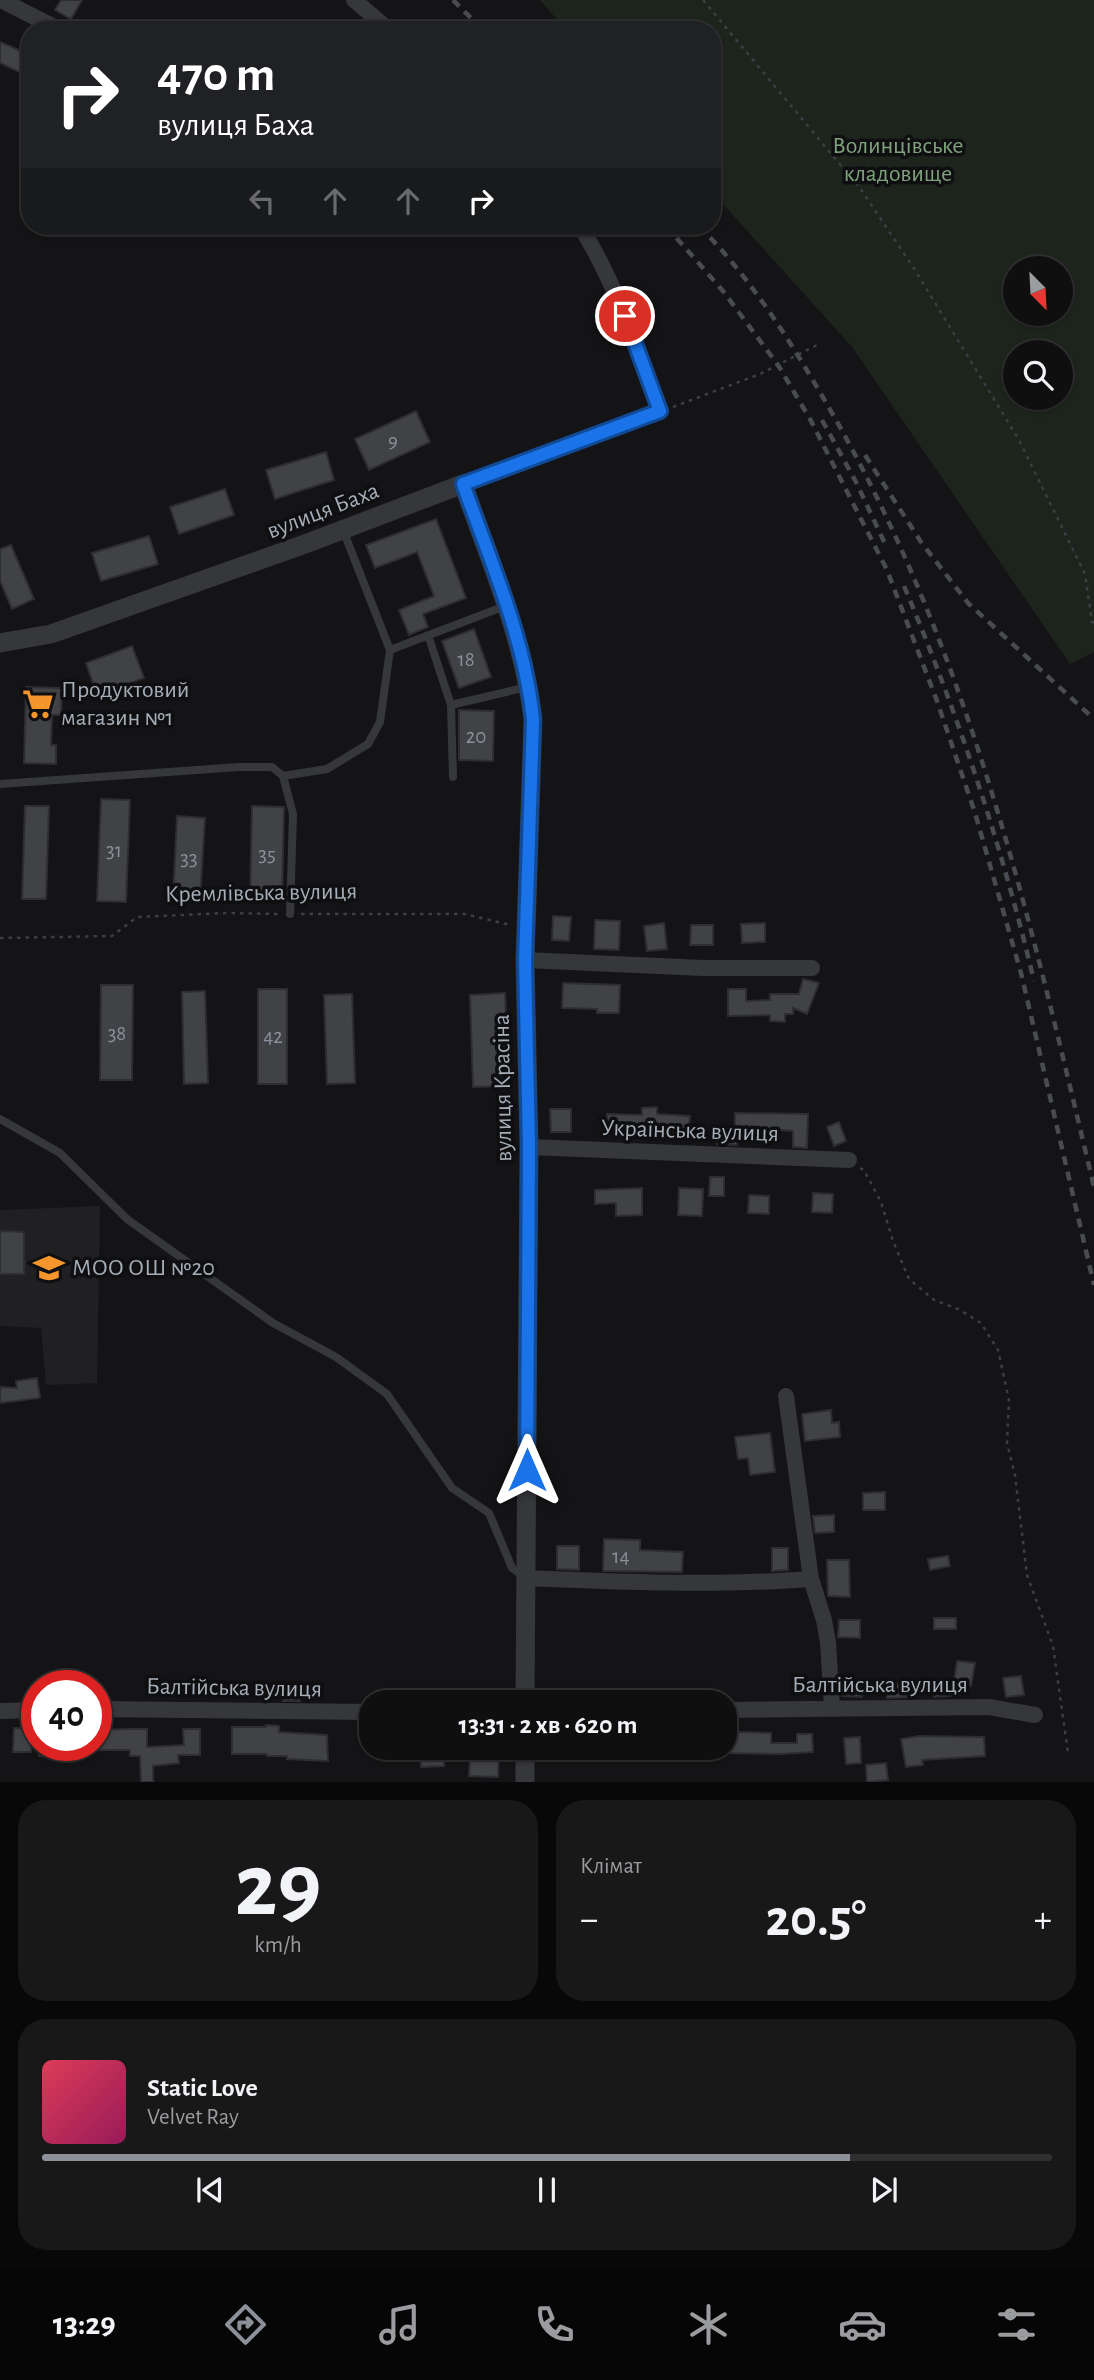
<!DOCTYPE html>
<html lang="uk">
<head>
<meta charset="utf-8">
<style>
	:root { --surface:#0f0f10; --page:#181819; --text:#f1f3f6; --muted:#9b9c9f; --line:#2f2f30; --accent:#8c9099 }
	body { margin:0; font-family:"Alegreya Sans",sans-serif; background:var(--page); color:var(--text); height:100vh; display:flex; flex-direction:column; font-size:26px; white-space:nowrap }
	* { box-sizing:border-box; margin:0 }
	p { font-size:23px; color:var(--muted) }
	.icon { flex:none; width:38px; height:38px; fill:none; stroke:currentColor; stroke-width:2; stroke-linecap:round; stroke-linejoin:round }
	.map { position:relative; height:1782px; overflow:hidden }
	.sheet { display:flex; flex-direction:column; gap:18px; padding:18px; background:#080809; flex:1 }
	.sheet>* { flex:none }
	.top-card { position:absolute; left:21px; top:21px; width:700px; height:214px; border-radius:28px; box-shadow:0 2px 5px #0004,0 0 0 2px var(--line); background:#202124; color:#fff; overflow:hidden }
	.needle { width:46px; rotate:156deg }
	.controls { position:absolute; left:1003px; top:256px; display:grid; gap:14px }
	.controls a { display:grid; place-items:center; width:70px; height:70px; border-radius:50%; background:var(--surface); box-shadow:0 2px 5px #0004,0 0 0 2px var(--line); font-size:35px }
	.speed { position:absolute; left:21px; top:1670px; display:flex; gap:14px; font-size:35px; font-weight:700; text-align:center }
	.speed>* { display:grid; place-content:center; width:91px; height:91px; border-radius:50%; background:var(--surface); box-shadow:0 2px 5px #0004,0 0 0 2px var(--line); line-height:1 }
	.speed .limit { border:10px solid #d22; background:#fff; color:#111 }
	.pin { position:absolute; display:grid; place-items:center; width:60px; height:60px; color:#fff; margin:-30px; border:4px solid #fff; border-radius:50%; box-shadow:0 2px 7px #0007 }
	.me { position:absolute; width:77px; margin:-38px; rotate:0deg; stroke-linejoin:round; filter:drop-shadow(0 0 5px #0008) }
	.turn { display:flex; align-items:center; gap:24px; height:147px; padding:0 21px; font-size:32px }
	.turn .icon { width:91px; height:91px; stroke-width:2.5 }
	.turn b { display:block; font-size:49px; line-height:60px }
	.lanes { display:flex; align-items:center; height:66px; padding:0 21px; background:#0003; justify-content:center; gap:35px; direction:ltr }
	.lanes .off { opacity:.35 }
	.big { font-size:52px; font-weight:700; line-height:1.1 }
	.sheet .tile { flex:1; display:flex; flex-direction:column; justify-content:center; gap:10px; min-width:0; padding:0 24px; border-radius:28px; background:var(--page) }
	.sheet .dial { align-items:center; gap:0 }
	.dial b { font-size:91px; line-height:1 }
	.song { display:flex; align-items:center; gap:21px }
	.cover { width:84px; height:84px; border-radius:10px; background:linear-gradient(135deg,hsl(350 70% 55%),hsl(330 70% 35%)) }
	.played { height:7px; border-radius:4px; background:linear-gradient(90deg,var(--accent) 80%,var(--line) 80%) }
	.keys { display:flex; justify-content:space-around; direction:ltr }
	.heat { display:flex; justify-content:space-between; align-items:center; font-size:38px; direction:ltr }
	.sheet .tiles { flex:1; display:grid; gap:18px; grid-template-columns:1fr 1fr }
	.tile:last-child { grid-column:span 2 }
	.trip { position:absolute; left:359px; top:1690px; width:378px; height:70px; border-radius:28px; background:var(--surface); box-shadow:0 2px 5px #0004,0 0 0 2px var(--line); font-weight:700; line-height:70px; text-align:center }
	.tab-bar { display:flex; height:112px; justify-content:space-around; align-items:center; background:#060606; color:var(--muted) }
	.tab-bar .icon { width:49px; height:49px }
	.tab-bar .on { color:var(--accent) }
	.tab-bar b { font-size:32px; color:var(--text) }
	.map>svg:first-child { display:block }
	.built { fill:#202023 }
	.green { fill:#1c241c; fill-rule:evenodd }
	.building { fill:#404246; stroke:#2e2e32; stroke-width:2 }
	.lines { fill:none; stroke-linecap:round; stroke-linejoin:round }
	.path { stroke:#3b3e42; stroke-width:2.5; stroke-dasharray:3.5 5; stroke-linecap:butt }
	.service { stroke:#35373b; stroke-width:8 }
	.minor { stroke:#35373b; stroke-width:16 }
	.tertiary { stroke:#35373b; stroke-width:19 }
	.rail { stroke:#484b50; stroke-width:4.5; stroke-dasharray:9 7; stroke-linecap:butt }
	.route-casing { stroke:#114b97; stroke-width:18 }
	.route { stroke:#1a73e8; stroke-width:12 }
	.labels { text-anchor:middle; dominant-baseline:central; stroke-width:7; stroke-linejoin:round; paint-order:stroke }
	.number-label { font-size:21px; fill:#8c929a }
	.park-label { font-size:24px; fill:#7fa27c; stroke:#0f0f11 }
	.street-label { font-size:24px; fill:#a5adb6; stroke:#0f0f11 }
	.poi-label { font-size:24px; fill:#a5adb6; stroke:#0f0f11; text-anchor:start }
</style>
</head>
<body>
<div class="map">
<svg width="1094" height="1782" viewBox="0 0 1094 1782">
	<rect width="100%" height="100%" fill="#141416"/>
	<path class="built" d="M100 1206 97 1383 46 1385 41 1328 0 1326V1210Z"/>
	<path class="green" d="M540 0H1094V652L1070 664 852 347 712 192V30H566ZM1015 268H1060V313H1015ZM1015 352H1060V397H1015Z"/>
	<path class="building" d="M61 0H82L71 19 55 10Z
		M0 42 30 55V77L0 63Z
		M416 411 430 442 369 470 355 439Z
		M326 452 334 480 275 499 266 470Z
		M225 489 234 515 179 534 170 507Z
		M436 519 466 598 423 614 428 627 409 635 399 610 434 596 417 552 375 568 366 545Z
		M149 536 158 564 101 581 92 553Z
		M11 545 34 599 12 609 0 581V549Z
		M474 629 491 677 459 688 442 641Z
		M132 646 144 678 97 695 86 663Z
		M26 687 62 688 61 715H52L51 745H56V764L24 763Z
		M459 710 494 711 493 761 459 760Z
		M101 799 130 800 126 902 97 901Z
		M25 806H49L46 899H22Z
		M252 806 284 807 282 901H250Z
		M177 816 205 818 200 899 173 898Z
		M553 916 571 917 569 941 552 940Z
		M595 920 620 921 619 950 594 949Z
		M664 923 667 949 647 951 644 926Z
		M765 923V942L742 943 741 924Z
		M691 925H713V945H690Z
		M803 979 819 983 807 1014 793 1008V1014H785V1022L770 1021V1015L728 1016V989H746V1001L770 1000V994H799Z
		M563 983 620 985 619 1013H597V1009L562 1008Z
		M101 985H133L132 1080H100Z
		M258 989H287V1084H258Z
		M205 991 208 1083 184 1084 182 992Z
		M505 993 509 1086 473 1087 470 995Z
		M352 994 355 1083 327 1084 324 995Z
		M657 1107V1114L690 1116 688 1134 666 1133V1127L630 1128 629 1133 606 1132 607 1114 642 1115V1108Z
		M550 1109H571V1132H551Z
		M735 1113 808 1114 807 1148 793 1147V1131L735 1127Z
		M839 1122 846 1141 834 1146 827 1127Z
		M717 1131 738 1132 737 1145 717 1144Z
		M710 1177H724V1196H709Z
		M642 1188V1215L616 1216V1203L595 1204V1190Z
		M679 1188 703 1189 702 1216 678 1215Z
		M813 1193 833 1194 832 1213 812 1212Z
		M749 1195 769 1196V1214L748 1213Z
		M0 1231 24 1232V1274H0Z
		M37 1378 40 1398 0 1403V1387L17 1388 16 1381Z
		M831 1410 832 1423 839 1422 840 1437 805 1441 802 1414Z
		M770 1433 775 1472 750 1475 748 1458 738 1459 735 1437Z
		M885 1492V1510H863V1493Z
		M834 1515V1532L815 1533 813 1516Z
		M604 1539 640 1540V1550L683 1552 682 1572 603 1571Z
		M557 1546H579V1570L557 1569Z
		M772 1548H788V1570L772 1571Z
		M948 1556 950 1566 930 1570 928 1559Z
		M827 1560H849L850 1597 828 1596Z
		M934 1618H956V1629H934Z
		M839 1620H860V1638L838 1637Z
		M957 1661 975 1663 971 1686 959 1684 960 1695 934 1697 933 1683 954 1682Z
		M1021 1676 1024 1695 1006 1697 1003 1678Z
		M841 1679 863 1680 862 1697 842 1696Z
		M909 1683V1697L887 1698V1684Z
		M284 1684 300 1685V1701H283Z
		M266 1725 279 1726V1732L327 1735 328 1761 287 1759V1756H267V1754H232V1727H266Z
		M14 1728 32 1729 31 1752H13Z
		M130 1729H147V1747L184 1745 183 1729H200V1755H178L179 1763 153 1766V1782H141L140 1756H130V1750H96V1730Z
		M740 1732 771 1733V1743H797V1734H812L813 1752 779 1754 724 1753V1733Z
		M919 1736 984 1737 985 1756 922 1760 923 1765 906 1767 901 1739Z
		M860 1737 861 1763 846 1764 844 1738Z
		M40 1745H56V1757L39 1756Z
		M420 1748H499L498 1777 469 1776 470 1758 444 1760V1766L421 1767Z
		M886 1763 888 1780 867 1782 866 1765Z"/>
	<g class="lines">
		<path class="path" d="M703 0 862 191 913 267 1019 440 1085 574 1092 622 1094 623
			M673 407 760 374 821 343
			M301 914H465L510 925
			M0 938 112 936 137 917 226 913 280 914
			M860 1168 864 1170 881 1202 893 1241 909 1279 934 1300 958 1309 981 1323 998 1350 1009 1400 1007 1443 1015 1475 1027 1575 1053 1646 1068 1753"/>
		<path class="service" d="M343 530 390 650 505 606
			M428 635 451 705 527 687
			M451 705 453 777
			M283 776 327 769 368 744 380 722 390 650
			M0 784 239 767H272L283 776 293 814 290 914
			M0 1119 60 1153 127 1219 273 1323 336 1357 387 1394 452 1488 489 1513 512 1568 525 1577"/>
		<path class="minor" d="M1 0 60 30
			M354 0 389 30
			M463 484 660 411C636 347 616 283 580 226
			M525 960 703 968H812
			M529 1147 849 1160
			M786 1396 811 1579 824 1620 828 1642 832 1707
			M526 1578C621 1582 716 1586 811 1579
			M96 1709 371 1712
			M724 1710 989 1707 1035 1715
			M0 1711 37 1710"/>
		<path class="tertiary" d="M0 643 51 634 305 544 463 484C490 561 524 639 533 720L525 960 529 1147 525 1703
			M525 1748V1782"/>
		<path class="rail" d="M453 0 483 30
			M666 226 723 291 778 365 810 419 887 570 937 701 975 813 1021 973 1094 1285
			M699 226C751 278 791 342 828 406 970 651 1029 915 1094 1187
			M822 420 856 482 887 548
			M865 455 921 542 968 603 1094 719
			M904 586C958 714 1002 846 1034 981"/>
	</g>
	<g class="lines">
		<defs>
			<path id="route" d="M527 1470 529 1147 525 960 533 720C525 638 490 560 463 484L660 411 625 316"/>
		</defs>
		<use href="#route" class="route-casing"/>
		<use href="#route" class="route"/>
	</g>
	<defs>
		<symbol id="supermarket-bare" viewBox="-9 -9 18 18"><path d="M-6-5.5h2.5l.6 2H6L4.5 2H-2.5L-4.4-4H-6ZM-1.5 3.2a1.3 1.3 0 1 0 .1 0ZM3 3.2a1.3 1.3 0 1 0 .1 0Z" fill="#f5962d" stroke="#0f0f11" stroke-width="2.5" paint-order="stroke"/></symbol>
		<symbol id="school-bare" viewBox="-9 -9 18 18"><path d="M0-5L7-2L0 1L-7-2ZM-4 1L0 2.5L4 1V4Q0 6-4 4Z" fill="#f5962d" stroke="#0f0f11" stroke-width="2.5" paint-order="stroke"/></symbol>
	</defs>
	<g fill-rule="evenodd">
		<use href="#supermarket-bare" x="16" y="682" width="44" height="44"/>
		<use href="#school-bare" x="27" y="1246" width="44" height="44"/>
	</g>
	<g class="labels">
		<g class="number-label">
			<text x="393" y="440">9</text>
			<text x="466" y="659">18</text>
			<text x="476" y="736">20</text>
			<text x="114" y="850">31</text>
			<text x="267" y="854">35</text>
			<text x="189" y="858">33</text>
			<text x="117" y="1033">38</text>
			<text x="273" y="1036">42</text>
			<text x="621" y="1556">14</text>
		</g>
		<g class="park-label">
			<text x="898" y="146">Волинцівське<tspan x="898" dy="28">кладовище</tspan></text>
		</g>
		<g class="street-label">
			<text transform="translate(323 511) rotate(-21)">вулиця Баха</text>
			<text transform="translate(261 893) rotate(-1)">Кремлівська вулиця</text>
			<text transform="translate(503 1088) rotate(-91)">вулиця Красіна</text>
			<text transform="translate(690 1131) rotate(2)">Українська вулиця</text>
			<text x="880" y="1685">Балтійська вулиця</text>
			<text transform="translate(234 1688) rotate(1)">Балтійська вулиця</text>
		</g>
		<g class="poi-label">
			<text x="61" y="690">Продуктовий<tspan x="61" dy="28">магазин №1</tspan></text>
			<text x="72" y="1268">МОО ОШ №20</text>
		</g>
	</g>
</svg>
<div class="controls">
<a><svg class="needle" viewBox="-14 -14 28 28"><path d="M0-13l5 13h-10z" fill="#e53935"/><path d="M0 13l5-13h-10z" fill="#9b9c9f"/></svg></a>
<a><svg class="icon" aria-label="search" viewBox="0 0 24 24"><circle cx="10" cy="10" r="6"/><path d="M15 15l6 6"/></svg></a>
</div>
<div class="speed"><div class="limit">40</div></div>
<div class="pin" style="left:625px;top:316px;background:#d93025"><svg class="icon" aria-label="arrive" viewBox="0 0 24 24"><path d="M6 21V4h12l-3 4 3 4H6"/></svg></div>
<svg class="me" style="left:527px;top:1470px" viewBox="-20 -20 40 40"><path d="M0-17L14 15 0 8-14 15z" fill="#1a73e8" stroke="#fff" stroke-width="4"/></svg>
<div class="trip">13:31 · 2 хв · 620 m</div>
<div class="top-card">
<div class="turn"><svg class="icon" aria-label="right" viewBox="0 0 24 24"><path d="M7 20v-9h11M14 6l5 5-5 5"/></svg><div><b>470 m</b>вулиця Баха</div></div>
<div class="lanes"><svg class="icon off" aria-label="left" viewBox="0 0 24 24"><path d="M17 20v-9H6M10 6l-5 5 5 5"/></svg><svg class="icon off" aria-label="ahead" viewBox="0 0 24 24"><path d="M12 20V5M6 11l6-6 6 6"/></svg><svg class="icon off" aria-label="ahead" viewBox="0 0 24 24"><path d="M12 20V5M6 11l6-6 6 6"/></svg><svg class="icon" aria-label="right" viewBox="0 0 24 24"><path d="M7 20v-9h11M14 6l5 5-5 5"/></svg></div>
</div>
</div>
<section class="sheet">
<div class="tiles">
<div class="tile dial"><b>29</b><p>km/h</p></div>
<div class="tile"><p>Клімат</p>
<div class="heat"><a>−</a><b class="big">20.5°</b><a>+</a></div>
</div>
<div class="tile">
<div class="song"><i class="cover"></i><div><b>Static Love</b><p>Velvet Ray</p></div></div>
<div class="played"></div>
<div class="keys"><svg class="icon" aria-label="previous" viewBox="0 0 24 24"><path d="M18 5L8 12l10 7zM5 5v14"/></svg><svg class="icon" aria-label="pause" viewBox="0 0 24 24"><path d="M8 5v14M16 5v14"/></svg><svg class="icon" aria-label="next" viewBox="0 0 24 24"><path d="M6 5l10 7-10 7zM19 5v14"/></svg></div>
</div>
</div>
</section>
<nav class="tab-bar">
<b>13:29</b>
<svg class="icon on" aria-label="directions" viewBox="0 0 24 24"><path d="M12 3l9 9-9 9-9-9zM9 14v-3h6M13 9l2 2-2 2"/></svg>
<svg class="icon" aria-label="music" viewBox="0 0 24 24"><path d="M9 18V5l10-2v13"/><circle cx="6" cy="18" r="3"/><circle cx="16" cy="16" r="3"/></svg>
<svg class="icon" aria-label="phone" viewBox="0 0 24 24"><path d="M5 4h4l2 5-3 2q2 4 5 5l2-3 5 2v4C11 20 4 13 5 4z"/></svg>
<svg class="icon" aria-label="climate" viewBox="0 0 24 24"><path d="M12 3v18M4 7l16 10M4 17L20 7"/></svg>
<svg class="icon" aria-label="car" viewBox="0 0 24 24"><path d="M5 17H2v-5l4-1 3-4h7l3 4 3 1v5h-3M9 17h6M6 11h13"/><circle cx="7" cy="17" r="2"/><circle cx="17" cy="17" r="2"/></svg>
<svg class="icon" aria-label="filters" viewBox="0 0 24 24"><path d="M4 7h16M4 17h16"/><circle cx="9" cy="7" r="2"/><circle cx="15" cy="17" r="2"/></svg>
</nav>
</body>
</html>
